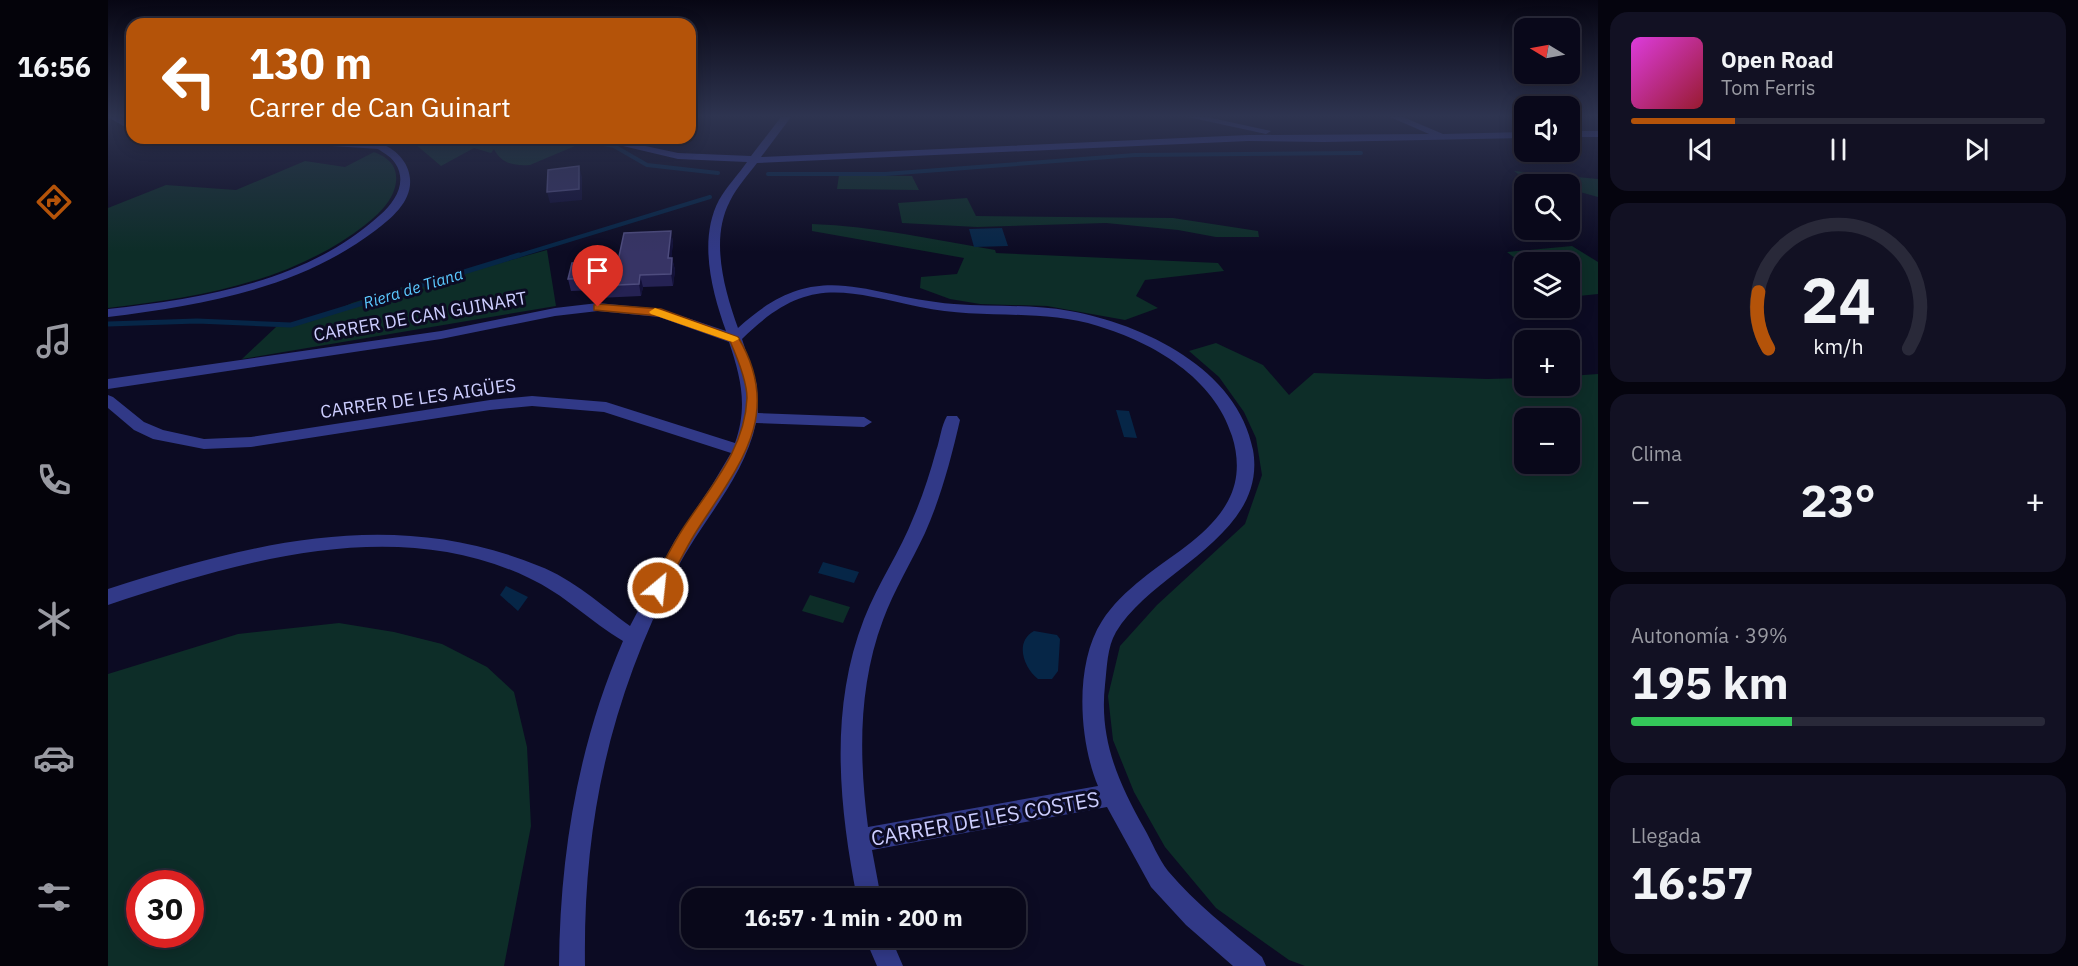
<!DOCTYPE html>
<html lang="es">
<head>
<meta charset="utf-8">
<style>
	:root { --surface:#09081a; --page:#121123; --text:#f1f3f6; --muted:#999aa2; --line:#292939; --accent:#b45309 }
	body { margin:0; font-family:"IBM Plex Sans",sans-serif; background:var(--page); color:var(--text); height:100vh; display:flex; flex-direction:column; font-size:22px; white-space:nowrap }
	* { box-sizing:border-box; margin:0 }
	p { font-size:20px; color:var(--muted) }
	.icon { flex:none; width:33px; height:33px; fill:none; stroke:currentColor; stroke-width:2; stroke-linecap:round; stroke-linejoin:round }
	.map { position:relative; flex:1; overflow:hidden }
	.drawer { display:flex; flex-direction:column; gap:12px; padding:12px; background:#05040e; width:480px }
	.drawer>* { flex:none }
	.banner { position:absolute; left:18px; top:18px; width:570px; height:126px; border-radius:18px; box-shadow:0 3px 15px #0003,0 0 0 2px var(--line); background:#b45309; color:#fff; overflow:hidden }
	.needle { width:39px; rotate:280deg }
	.fabs { position:absolute; left:1406px; top:18px; display:grid; gap:12px }
	.fabs a { display:grid; place-items:center; width:66px; height:66px; border-radius:12px; background:var(--surface); box-shadow:0 3px 15px #0003,0 0 0 2px var(--line); font-size:30px }
	.speed { position:absolute; left:18px; top:870px; display:flex; gap:12px; font-size:30px; font-weight:700; text-align:center }
	.speed>* { display:grid; place-content:center; width:78px; height:78px; border-radius:50%; background:var(--surface); box-shadow:0 3px 15px #0003,0 0 0 2px var(--line); line-height:1 }
	.speed .limit { border:9px solid #d22; background:#fff; color:#111 }
	.pin { position:absolute; display:grid; place-items:center; width:51px; height:51px; color:#fff; margin:-62px -26px; border-radius:50% 50% 50% 0; rotate:-45deg; box-shadow:0 0 6px #0007 }
	.pin .icon { rotate:45deg }
	.me { position:absolute; width:66px; margin:-33px; rotate:28deg; stroke-linejoin:round; filter:drop-shadow(0 0 4px #0008) }
	.turn { display:flex; align-items:center; gap:21px; height:126px; padding:0 24px; font-size:27px }
	.turn .icon { width:78px; height:78px; stroke-width:2.5 }
	.turn b { display:block; font-size:42px; line-height:51px }
	.big { font-size:45px; font-weight:700; line-height:1.1 }
	.drawer .widget { flex:1; display:flex; flex-direction:column; justify-content:center; gap:9px; min-width:0; padding:0 21px; border-radius:18px; background:var(--page) }
	.drawer .dial { align-items:center; gap:0 }
	.dial svg { height:156px; overflow:visible; fill:none; stroke:var(--line); stroke-width:7; stroke-linecap:round; text-anchor:middle }
	.dial text { fill:var(--text); stroke:none }
	.song { display:flex; align-items:center; gap:18px }
	.cover { width:72px; height:72px; border-radius:9px; background:linear-gradient(135deg,hsl(300 70% 55%),hsl(350 70% 35%)) }
	.played { height:6px; border-radius:3px; background:linear-gradient(90deg,var(--accent) 25%,var(--line) 25%) }
	.keys { display:flex; justify-content:space-around; direction:ltr }
	.heat { display:flex; justify-content:space-between; align-items:center; font-size:33px; direction:ltr }
	.charge { height:9px; border-radius:4px; background:linear-gradient(90deg,#34c759 39%,var(--line) 0) }
	.trip { position:absolute; left:573px; top:888px; width:345px; height:60px; border-radius:18px; background:var(--surface); box-shadow:0 3px 15px #0003,0 0 0 2px var(--line); font-weight:700; line-height:60px; text-align:center }
	main { display:flex; flex:1; min-height:0 }
	.tab-bar { display:flex; flex-direction:column; width:108px; justify-content:space-around; align-items:center; background:#04030a; color:var(--muted) }
	.tab-bar .icon { width:42px; height:42px }
	.tab-bar .current { color:var(--accent) }
	.tab-bar b { font-size:27px; color:var(--text) }
	.map>svg:first-child { display:block }
	.green { fill:#0d2d28; fill-rule:evenodd }
	.water { fill:#062647 }
	.lines { fill:none; stroke-linecap:round; stroke-linejoin:round }
	.stream-far1 { stroke:#062647; stroke-width:4 }
	.stream { stroke:#062647; stroke-width:5 }
	.pedestrian { fill:#313987; fill-rule:evenodd }
	.minor { fill:#313987; fill-rule:evenodd }
	.wall { fill:#252253 }
	.shaded-wall { fill:#131138 }
	.building { fill:#373465; stroke:#4e4c7e; stroke-width:1.5 }
	.route { fill:#b45309; stroke:#753606; stroke-width:1.5 }
	.slow { fill:#f59e0b }
	.labels { text-anchor:middle; dominant-baseline:central; stroke-width:6; stroke-linejoin:round; paint-order:stroke }
	.far-water-label { font-size:16px; font-style:italic; fill:#5bc9ff; stroke:#0c0b23 }
	.street-label { font-size:18px; fill:#cdceff; stroke:#0c0b23 }
	.near-street-label { font-size:21px; fill:#cdceff; stroke:#0c0b23 }
</style>
</head>
<body>
<main>
<nav class="tab-bar">
<b>16:56</b>
<svg class="icon current" aria-label="directions" viewBox="0 0 24 24"><path d="M12 3l9 9-9 9-9-9zM9 14v-3h6M13 9l2 2-2 2"/></svg>
<svg class="icon" aria-label="music" viewBox="0 0 24 24"><path d="M9 18V5l10-2v13"/><circle cx="6" cy="18" r="3"/><circle cx="16" cy="16" r="3"/></svg>
<svg class="icon" aria-label="phone" viewBox="0 0 24 24"><path d="M5 4h4l2 5-3 2q2 4 5 5l2-3 5 2v4C11 20 4 13 5 4z"/></svg>
<svg class="icon" aria-label="climate" viewBox="0 0 24 24"><path d="M12 3v18M4 7l16 10M4 17L20 7"/></svg>
<svg class="icon" aria-label="car" viewBox="0 0 24 24"><path d="M5 17H2v-5l4-1 3-4h7l3 4 3 1v5h-3M9 17h6M6 11h13"/><circle cx="7" cy="17" r="2"/><circle cx="17" cy="17" r="2"/></svg>
<svg class="icon" aria-label="filters" viewBox="0 0 24 24"><path d="M4 7h16M4 17h16"/><circle cx="9" cy="7" r="2"/><circle cx="15" cy="17" r="2"/></svg>
</nav>
<div class="map">
<svg width="1490" height="966" viewBox="0 0 1490 966">
	<rect width="100%" height="100%" fill="#0c0b23"/>
	<path class="green" d="M300 138H363L389 144C409 132 452 137 474 143L422 165C407 166 393 164 386 149L383 153 366 148 333 166Z
		M266 152C280 157 290 166 288 182 286 200 270 215 257 225 184 282 89 298 0 308V208L58 185 128 190 197 161 237 167Z
		M1406 171 1490 179V197L1461 189V184C1442 184 1421 183 1406 171Z
		M731 175 804 176 811 190 729 189Z
		M859 198 868 216 1065 218 1150 231 1151 237H1108L1070 230 998 223 869 227 794 223 790 203Z
		M704 224C766 226 827 240 887 250L888 253 1110 263 1116 271 1037 280 1028 296 1050 308 1017 320 939 306 872 304 842 299 812 288 813 277 849 274 856 258 704 231Z
		M1464 246 1490 262V294L1461 297V262H1416V265L1399 252Z
		M439 250 448 306 134 359 168 327 204 321 244 303 339 273 337 278Z
		M1108 343 1155 365 1181 395 1206 373 1379 379 1416 378V386H1461V376L1490 374V966H1197L1181 960 1108 908 1057 847 1026 792 1005 740 1000 696 1012 646 1049 605 1137 524 1154 475 1148 438 1136 412 1111 377 1081 351ZM1416 418H1461V464H1416Z
		M702 595 742 607 735 623 694 611Z
		M231 623 286 632 334 644 379 667 406 692 419 747 423 826 396 966H0V674L130 634ZM32 884H82V934H32Z"/>
	<path class="water" d="M894 228 900 246 866 247 861 229Z
		M1008 410 1021 411 1029 438 1016 437Z
		M715 562 751 572 746 583 710 573Z
		M398 586 420 597 410 611 392 595Z
		M926 631 949 635 952 639 950 671 944 679H930C916 668 906 642 926 631Z"/>
	<g class="lines">
		<path class="stream-far1" d="M465 138 506 146 539 165 610 173
			M660 174H777L1027 155 1253 153
			M406 257 602 197"/>
		<path class="stream" d="M0 324 89 321 183 325 411 255"/>
		<path class="pedestrian" d="M271 143C287 148 301 162 302 179 304 201 284 218 268 230 191 289 94 305 0 317V309C95 298 199 282 272 215 287 202 300 182 287 163 282 155 273 152 266 146Z"/>
		<path class="minor" d="M0 117H11L24 124V131Z
			M673 117H683L653 157 1140 135 1321 134 1282 117H1295L1335 134 1416 132V138L1216 142 1140 141 649 163C640 175 629 187 622 201 602 239 616 289 630 328 710 254 756 297 846 304 885 307 923 304 962 311 1035 324 1130 369 1145 450 1160 536 1044 571 1008 632 999 647 999 668 997 685 991 739 1010 782 1036 828 1044 842 1050 858 1060 871 1087 903 1122 930 1154 957L1158 966H1125L1078 925 1043 887 999 807 764 850 773 898H749C731 806 721 709 756 619 770 583 792 552 806 516 815 495 822 473 828 451 832 440 833 426 839 416H849L852 420C843 459 833 497 817 533 803 563 786 590 775 620 750 687 751 758 760 827L990 786C971 741 966 664 994 621 1004 605 1019 591 1034 579 1062 556 1102 535 1120 501 1131 481 1131 458 1124 436 1106 378 1046 343 990 326 932 308 871 320 812 307 732 290 698 276 634 339L649 385 650 413 756 417 764 422 756 427 648 423C636 479 593 521 568 571 502 701 475 820 477 966H451C452 853 470 745 515 641 483 622 456 594 421 578 288 514 132 561 0 605V589C144 543 285 506 431 566 465 579 493 605 522 626L567 540 604 485 623 453 496 412 424 406 382 410 143 447 96 449 45 439 26 430 0 408V395L5 397 36 422 55 430 96 439 143 437 382 400 424 396 498 402 627 443C640 406 633 378 621 342L551 317 490 311 447 316 333 339 0 389V379L333 331 447 308 490 303 553 309 618 331C604 292 590 240 611 200 619 186 630 175 639 162L570 159 481 138H500L570 153 643 156Z
			M1080 117H1099L1163 131 1158 134Z
			M1461 131H1490V137H1461Z
			M140 138H191L269 143 279 138H292L271 149 145 141Z
			M757 938H783L795 966H769Z"/>
	</g>
	<path class="wall" d="M563 231 565 243 563 258H564L567 270 565 286 535 287 533 296 490 298 488 290 463 291 460 279 510 261Z"/>
	<path class="shaded-wall" d="M471 166 474 177V200L442 203 439 192Z
		M563 231 565 243 562 270 560 258Z
		M564 258 567 270 565 286 563 274Z
		M532 275 535 287 533 296 531 284Z"/>
	<path class="building" d="M471 166V189L439 192 440 170Z
		M563 231 560 258H564L563 274 532 275 531 284 487 286 489 278 460 279 464 263 510 261 516 233Z"/>
	<linearGradient id="sky" x2="0" y2="1"><stop stop-color="#070613"/><stop offset="0.46" stop-color="#2e3450"/><stop offset="1" stop-color="#2e3450" stop-opacity="0"/></linearGradient>
	<rect width="1490" height="252" fill="url(#sky)"/>
	<path class="route" d="M490 304 553 309 630 337C677 415 629 468 588 532 576 551 566 573 555 593L550 595 544 593 542 588 544 584C555 564 565 543 578 524 604 485 637 448 639 398 639 381 629 357 622 341L551 316 486 310V305Z"/>
	<path class="slow" d="M547 308 629 337 631 339 625 342 621 341 543 314 541 312Z"/>
	<g class="labels">
		<g class="far-water-label">
			<text transform="translate(305 288) rotate(-17)">Riera de Tiana</text>
		</g>
		<g class="street-label">
			<text transform="translate(312 316) rotate(-10)">CARRER DE CAN GUINART</text>
			<text transform="translate(310 398) rotate(-8)">CARRER DE LES AIGÜES</text>
		</g>
		<g class="near-street-label">
			<text transform="translate(877 818) rotate(-10)">CARRER DE LES COSTES</text>
		</g>
	</g>
</svg>
<div class="fabs">
<a><svg class="needle" viewBox="-14 -14 28 28"><path d="M0-13l5 13h-10z" fill="#e53935"/><path d="M0 13l5-13h-10z" fill="#999aa2"/></svg></a>
<a><svg class="icon" aria-label="sound" viewBox="0 0 24 24"><path d="M4 9h4l5-4v14l-5-4H4zM17 9q2 3 0 6"/></svg></a>
<a><svg class="icon" aria-label="search" viewBox="0 0 24 24"><circle cx="10" cy="10" r="6"/><path d="M15 15l6 6"/></svg></a>
<a><svg class="icon" aria-label="layers" viewBox="0 0 24 24"><path d="M12 4l9 5-9 5-9-5zM3 14l9 5 9-5"/></svg></a>
<a>+</a>
<a>−</a>
</div>
<div class="speed"><div class="limit">30</div></div>
<div class="pin" style="left:490px;top:307px;background:#d93025"><svg class="icon" aria-label="arrive" viewBox="0 0 24 24"><path d="M6 21V4h12l-3 4 3 4H6"/></svg></div>
<svg class="me" style="left:550px;top:588px" viewBox="-20 -20 40 40"><circle r="17" fill="#b45309" stroke="#fff" stroke-width="3"/><path d="M0-11L8 9 0 5-8 9z" fill="#fff"/></svg>
<div class="trip">16:57 · 1 min · 200 m</div>
<div class="banner">
<div class="turn"><svg class="icon" aria-label="left" viewBox="0 0 24 24"><path d="M17 20v-9H6M10 6l-5 5 5 5"/></svg><div><b>130 m</b>Carrer de Can Guinart</div></div>
</div>
</div>
<section class="drawer">
<div class="widget">
<div class="song"><i class="cover"></i><div><b>Open Road</b><p>Tom Ferris</p></div></div>
<div class="played"></div>
<div class="keys"><svg class="icon" aria-label="previous" viewBox="0 0 24 24"><path d="M18 5L8 12l10 7zM5 5v14"/></svg><svg class="icon" aria-label="pause" viewBox="0 0 24 24"><path d="M8 5v14M16 5v14"/></svg><svg class="icon" aria-label="next" viewBox="0 0 24 24"><path d="M6 5l10 7-10 7zM19 5v14"/></svg></div>
</div>
<div class="widget dial"><svg viewBox="0 0 100 80">
<path d="M14 69A42 42 0 1 1 86 69"/>
<path d="M14 69A42 42 0 0 1 9 40" stroke="#b45309"/>
<text x="50" y="56" font-size="32" font-weight="700">24</text>
<text x="50" y="72" font-size="11">km/h</text>
</svg></div>
<div class="widget"><p>Clima</p>
<div class="heat"><a>−</a><b class="big">23°</b><a>+</a></div>
</div>
<div class="widget"><p>Autonomía · 39%</p><b class="big">195 km</b><div class="charge"></div></div>
<div class="widget"><p>Llegada</p><b class="big">16:57</b></div>
</section>
</main>
</body>
</html>
